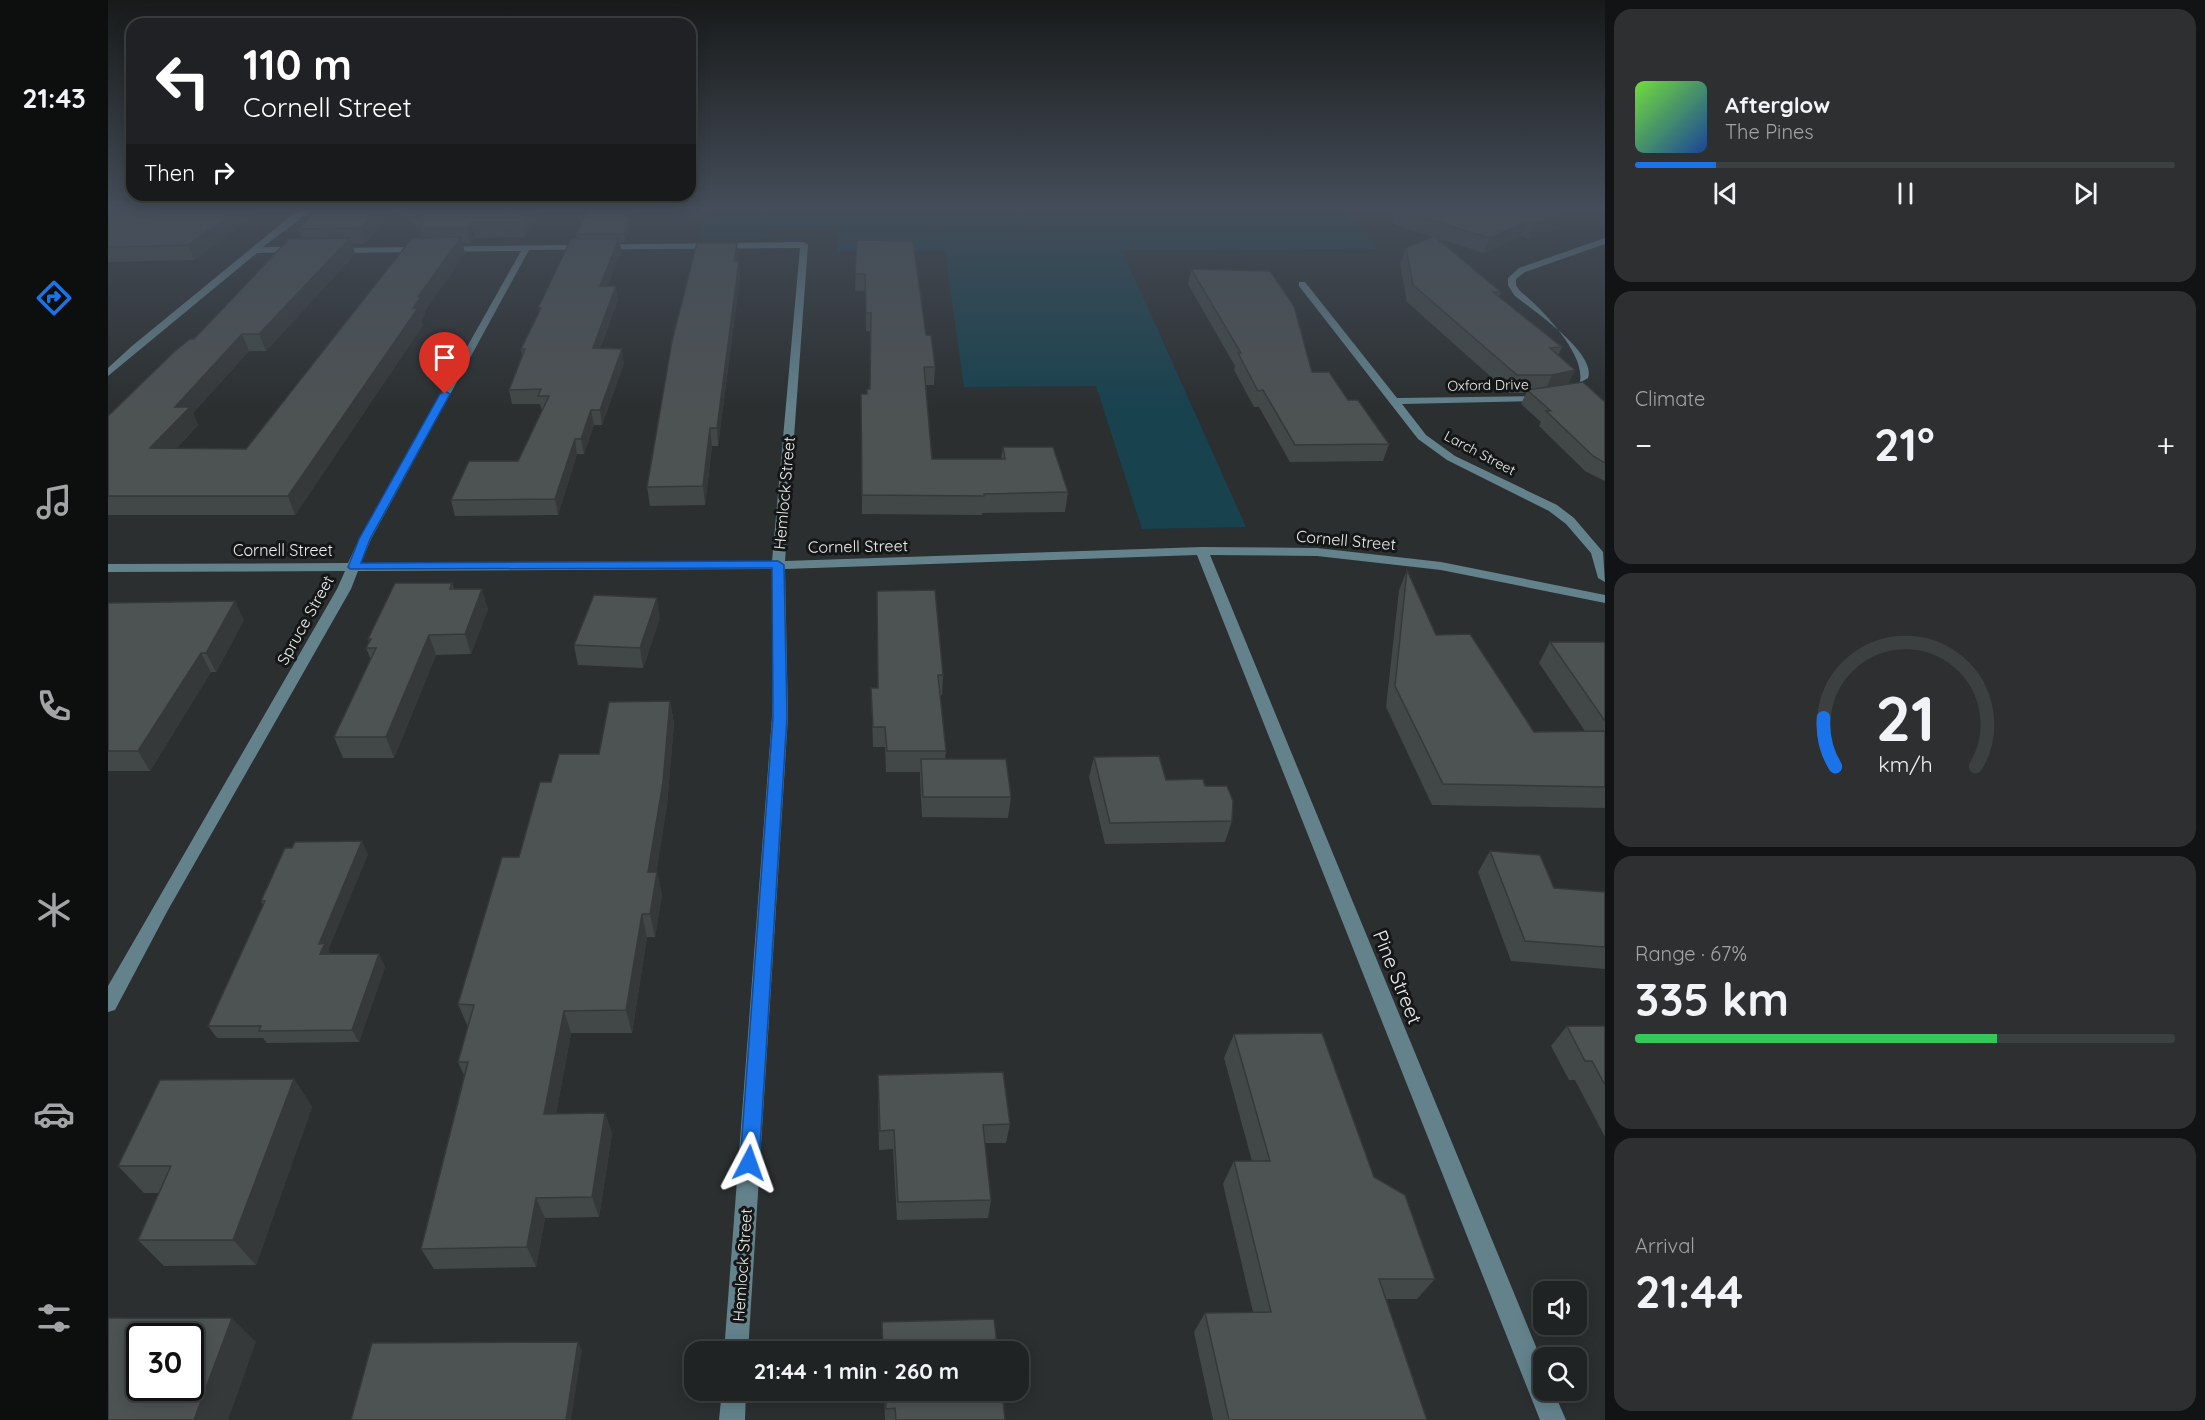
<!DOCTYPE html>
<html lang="en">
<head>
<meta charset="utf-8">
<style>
	:root { --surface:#202324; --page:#2d2f31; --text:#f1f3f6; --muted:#a2a4a6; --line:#3d4041; --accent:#1a73e8 }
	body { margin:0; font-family:Quicksand,sans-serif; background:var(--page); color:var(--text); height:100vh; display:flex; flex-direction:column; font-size:22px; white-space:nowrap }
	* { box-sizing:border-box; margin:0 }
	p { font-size:20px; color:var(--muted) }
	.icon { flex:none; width:33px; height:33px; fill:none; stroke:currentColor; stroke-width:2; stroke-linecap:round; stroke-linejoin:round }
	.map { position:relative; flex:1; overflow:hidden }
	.panel { display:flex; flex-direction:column; gap:9px; padding:9px; background:#121314; width:600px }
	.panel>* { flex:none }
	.banner { position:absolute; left:18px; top:18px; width:570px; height:183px; border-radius:18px; box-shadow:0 3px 15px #0003,0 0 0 2px var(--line); background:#202124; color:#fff; overflow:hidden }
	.buttons { position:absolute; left:1425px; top:1281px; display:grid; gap:12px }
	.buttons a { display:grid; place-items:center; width:54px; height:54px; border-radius:12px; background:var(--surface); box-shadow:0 3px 15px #0003,0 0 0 2px var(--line); font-size:30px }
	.speed { position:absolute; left:18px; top:1323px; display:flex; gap:12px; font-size:30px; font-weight:700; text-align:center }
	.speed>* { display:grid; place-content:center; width:78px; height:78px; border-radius:50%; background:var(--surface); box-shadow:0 3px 15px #0003,0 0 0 2px var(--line); line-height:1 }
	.speed .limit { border:3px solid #111; border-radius:9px; background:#fff; color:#111 }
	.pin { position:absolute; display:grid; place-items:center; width:51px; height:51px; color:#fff; margin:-62px -26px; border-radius:50% 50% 50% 0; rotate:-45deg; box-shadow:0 0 6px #0007 }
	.pin .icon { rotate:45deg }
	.me { position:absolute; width:66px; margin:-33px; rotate:4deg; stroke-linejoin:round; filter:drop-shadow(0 0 4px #0008) }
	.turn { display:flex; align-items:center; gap:21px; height:126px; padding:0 18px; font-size:27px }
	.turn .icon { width:78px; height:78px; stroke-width:2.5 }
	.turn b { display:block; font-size:42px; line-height:51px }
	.then { display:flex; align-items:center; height:57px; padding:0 18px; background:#0003; gap:12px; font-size:22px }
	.big { font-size:45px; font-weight:800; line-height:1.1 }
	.panel .card { flex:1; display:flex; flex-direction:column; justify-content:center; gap:9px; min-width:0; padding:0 21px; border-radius:18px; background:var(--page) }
	.panel .dial { align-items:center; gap:0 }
	.dial svg { height:156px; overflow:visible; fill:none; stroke:var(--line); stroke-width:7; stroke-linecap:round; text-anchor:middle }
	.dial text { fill:var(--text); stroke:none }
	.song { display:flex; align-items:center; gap:18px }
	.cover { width:72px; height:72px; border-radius:9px; background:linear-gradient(135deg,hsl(100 70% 55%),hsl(220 70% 35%)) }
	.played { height:6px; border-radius:3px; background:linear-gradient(90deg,var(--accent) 15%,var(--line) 15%) }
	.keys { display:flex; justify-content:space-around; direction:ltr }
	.heat { display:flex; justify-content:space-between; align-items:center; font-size:33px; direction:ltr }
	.charge { height:9px; border-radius:4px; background:linear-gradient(90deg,#34c759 67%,var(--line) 0) }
	.trip { position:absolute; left:576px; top:1341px; width:345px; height:60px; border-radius:18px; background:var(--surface); box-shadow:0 3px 15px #0003,0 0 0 2px var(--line); font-weight:800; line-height:60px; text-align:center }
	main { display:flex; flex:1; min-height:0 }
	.menu { display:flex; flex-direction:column; width:108px; justify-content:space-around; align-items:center; background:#0d0e0e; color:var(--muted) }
	.menu .icon { width:42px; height:42px }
	.menu .current { color:var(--accent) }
	.menu b { font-size:27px; color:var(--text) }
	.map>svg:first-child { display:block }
	.green { fill:#18424e }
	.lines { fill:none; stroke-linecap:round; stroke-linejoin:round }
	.minor { fill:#63828c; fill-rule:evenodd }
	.wall { fill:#424747 }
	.shaded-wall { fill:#36393a }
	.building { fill:#4d5253; stroke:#36393a; stroke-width:1.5; fill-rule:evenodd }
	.route { fill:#1a73e8; stroke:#114b97; stroke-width:1.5 }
	.labels { text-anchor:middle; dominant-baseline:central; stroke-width:6; stroke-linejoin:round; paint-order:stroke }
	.far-street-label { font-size:14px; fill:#ecefef; stroke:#151717 }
	.street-label { font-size:16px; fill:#ecefef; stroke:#151717 }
	.near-street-label { font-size:20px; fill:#ecefef; stroke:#151717 }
</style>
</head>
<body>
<main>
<nav class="menu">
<b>21:43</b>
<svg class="icon current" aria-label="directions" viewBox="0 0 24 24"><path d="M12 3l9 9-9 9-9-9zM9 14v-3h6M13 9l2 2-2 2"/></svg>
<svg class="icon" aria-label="music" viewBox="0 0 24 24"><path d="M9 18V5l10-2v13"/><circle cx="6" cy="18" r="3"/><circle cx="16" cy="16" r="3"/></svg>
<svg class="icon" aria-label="phone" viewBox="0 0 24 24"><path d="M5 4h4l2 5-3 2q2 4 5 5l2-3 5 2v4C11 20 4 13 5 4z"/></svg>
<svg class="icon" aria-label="climate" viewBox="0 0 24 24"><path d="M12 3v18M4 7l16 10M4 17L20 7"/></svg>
<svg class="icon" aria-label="car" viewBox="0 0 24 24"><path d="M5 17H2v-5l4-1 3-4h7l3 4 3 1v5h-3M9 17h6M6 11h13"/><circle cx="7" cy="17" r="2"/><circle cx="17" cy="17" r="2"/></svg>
<svg class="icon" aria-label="filters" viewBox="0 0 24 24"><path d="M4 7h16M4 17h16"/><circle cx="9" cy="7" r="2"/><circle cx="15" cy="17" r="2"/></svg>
</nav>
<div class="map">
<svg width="1497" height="1420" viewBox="0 0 1497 1420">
	<rect width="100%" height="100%" fill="#2b2f30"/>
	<path class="green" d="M599 210H1236L1271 249 1014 250 1138 527 1034 529 988 386 856 387 837 251H729L730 227H661L659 239H592Z"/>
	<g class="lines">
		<path class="minor" d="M194 210H204L155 247H189L193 250 192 252 149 253 0 376V368L24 346 184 215Z
			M1497 238V244L1417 272 1408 279V285L1412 291C1439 313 1497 375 1461 396L1456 393 1457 391 1480 378C1489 353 1424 310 1406 295L1400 285V278L1411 268Z
			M696 242 700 245 677 561 1094 547 1209 548 1333 562 1497 595V603L1333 570 1209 556 1102 555 1436 1366V1390H1445L1458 1420H1432L1089 555 677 569 680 717 640 1352H616L664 717V569L250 571 243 589 60 910 7 1010 0 1012V986L229 589 237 571 0 572V564L240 563 251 539 413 251 225 253 221 250 222 248ZM692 248 664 561 253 563 263 539 421 250Z
			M1191 282H1197L1289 398 1438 396 1439 398 1434 401 1294 404 1318 435 1347 456 1449 505 1466 518 1495 552 1497 582 1490 578 1483 553 1458 524 1441 511 1339 460 1310 439 1191 286Z
			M614 1390H638L637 1420H611Z"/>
	</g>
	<path class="wall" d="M0 210H154L86 260 0 262Z
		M208 210H287L256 244H244L247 254 158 351H141L85 413 90 425 68 449H138L314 238 312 230 288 210H433L417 237 367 238 363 243H354L357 253 317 311V314L313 320 315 325 187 515H0V416L194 239 191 229Z
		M1282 210H1481L1477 219 1420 239 1414 236 1376 253 1328 238 1393 292 1391 297 1454 347 1450 355 1460 384 1497 402V481L1477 471 1431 426 1433 422 1413 404 1418 393H1401L1299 302 1292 264 1298 248 1325 237 1285 224Z
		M527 216 517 242H512L513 252 499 286 510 300 492 349 516 363 494 425H486L476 454H469L450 515 347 516 343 500 410 461 434 411 432 404H404L401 390 414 355 413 349 431 312 430 308 469 239 468 234Z
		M749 240 818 335 827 367 826 385H818L824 459H893L895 447 960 492 957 512 874 513V515L754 514 753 394H759L762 389V331H758L757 291H747Z
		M629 243 630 261H631L632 277 610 446H604L597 505 542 506 539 487Z
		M1083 269 1204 372 1240 400 1281 444 1275 461 1182 462 1151 407H1146L1126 370 1127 366 1080 284Z
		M1299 570 1328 635 1426 732 1477 731 1431 663 1442 642H1497V808L1324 805 1278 707 1291 590Z
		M344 583 346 589 380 609 363 654 328 655 286 758H235L226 737 263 660 258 648 261 642 260 639Z
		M769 591 835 675 834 695H832L838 751 837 759 903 797 900 818 814 817 812 780V772H778L777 747H765L763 688H770Z
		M0 603 136 620 108 672H103L42 771H0Z
		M552 618 535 668 470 665 466 645Z
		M562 701 566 724 559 805 548 872H549L554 895 547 937H539L524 1033H463L448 1114 497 1113 504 1134 491 1217 437 1218 428 1267 326 1269 313 1249 356 1075 350 1062 360 1027 350 1004 443 782 491 754Z
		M986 757 1058 780 1097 786 1124 821 1117 842 997 844 981 777Z
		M1382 851 1446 888 1497 892V969L1403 961 1370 872Z
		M260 854 220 950 222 954H271L277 967 251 1042 159 1043 155 1038H109L100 1026 155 905 153 901Z
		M1459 1026H1497V1137L1467 1080H1461L1443 1046Z
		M1126 1034 1266 1177 1327 1279 1309 1299H1278L1319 1420H1105L1086 1332 1097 1313 1145 1312 1115 1184 1126 1161H1144L1116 1058Z
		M770 1075 902 1124 898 1143H877L883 1200 880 1218 789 1220 785 1149 771 1150 770 1094Z
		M186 1079 204 1107 148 1265 56 1266 30 1240 51 1193H36L10 1166Z
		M774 1322 890 1352H774Z
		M776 1390H894L897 1420H777Z"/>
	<path class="shaded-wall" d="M129 210H154L86 260 80 245Z
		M269 210H287L256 244 252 228Z
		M421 210H433L417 237 414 222Z
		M525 210H527V216L517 242 516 234Z
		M1466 210H1481L1477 219 1420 239 1426 224Z
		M1420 221 1414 236 1376 253 1381 238Z
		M363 222 367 238 363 243 360 228Z
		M353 237 357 253 317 311V314L313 320 315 325 187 515 180 496 305 308 310 297Z
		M242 238 247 254 158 351 151 334Z
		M511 239 513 252 494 300 492 286Z
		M629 243 630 258 627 277 626 261Z
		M631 261 632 277 610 446 609 428Z
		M508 286 510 300 487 363 485 348Z
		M134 334 141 351 85 413 90 425 51 467 42 448 67 407Z
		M514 349 516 363 494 425 492 410Z
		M1467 370 1459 387 1436 393 1444 375Z
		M483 410 486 425 476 454 473 439Z
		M602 428 604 446 597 505 595 486Z
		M467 439 469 454 450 515 447 499Z
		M374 589 380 609 363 654 357 634Z
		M549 598 552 618 535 668 532 648Z
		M127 601 136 620 108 672 98 653Z
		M321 635 328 655 286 758 278 737Z
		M93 653 103 672 42 771 30 751Z
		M562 701 566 724 559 805 545 895 540 872Z
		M254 841 260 854 220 950 223 956 212 954 211 944Z
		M549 872 554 895 547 937 542 914Z
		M534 914 539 937 524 1033 518 1010Z
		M271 954 277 967 251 1042 244 1030Z
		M456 1011 463 1033 444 1136 436 1114Z
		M186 1079 204 1107 148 1265 125 1240Z
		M497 1113 504 1134 491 1217 484 1197Z
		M428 1198 437 1218 428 1267 419 1247Z
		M124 1318 148 1342 120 1420H86Z
		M470 1342 474 1350 463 1420H458Z"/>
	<path class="building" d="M0 210H129L80 245 0 247Z
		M208 210H269L252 228 191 229Z
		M302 210H421L414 222H363L360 228H311L316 221Z
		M480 210H525L516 234H468Z
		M1292 210H1466L1426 224 1420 221 1381 238Z
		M1326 236 1393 292H1385L1454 347 1442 348 1467 370 1444 375H1409L1305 285 1298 248Z
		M353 237 310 297H313L305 308H310L180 496H0V416L67 351 82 339H86L181 239 242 238 151 334H134L67 407H82L42 448 138 449 304 238Z
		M463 239H511L492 286H508L485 348 514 349 492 410H483L473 439H467L447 499 343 500 361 461H410L441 396H430L433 389 401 390 417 349H413L433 308H430Z
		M749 240 805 241 818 335H823L827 367H816L824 459H897L895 447H945L960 492 876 494V496L754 495 753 394H759V389H762L763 313H758L757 274H747Z
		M589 243H629L626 261H631L609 428H602L595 486 539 487 564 341Z
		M1083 269 1162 271 1186 306 1204 372H1221L1240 400H1250L1281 444 1187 445 1155 390 1150 391 1130 353H1133Z
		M1475 382 1497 402V463L1485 456 1438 411H1443L1419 390Z
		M1299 570 1328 635 1362 634 1426 732 1497 731V787L1335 784 1287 686Z
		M287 583H344L342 589H374L357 634 321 635 278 737H226L268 648H258L263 639H260Z
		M827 590 835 675H830L838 751H779L777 727H765L763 688H770L769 591Z
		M486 595 549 598 532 648 466 645Z
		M127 601 98 653H93L30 751H0V603Z
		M1442 642H1497V721Z
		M562 701 555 782 540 872H549L542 914H534L518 1010 456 1011 436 1114 497 1113 484 1197 428 1198 419 1247 313 1249 360 1062H350L366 1005 350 1004 394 857H411L432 782H443L451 754H491L501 702Z
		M1051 756 1058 780 1095 779 1097 786H1119L1125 801 1124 821 1002 823 986 757Z
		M813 759H898L903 797H815Z
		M254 841 211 944 217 943 212 954H271L244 1030 151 1031 153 1026H100L157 901H153L177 848H184L187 842Z
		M1382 851 1432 855 1446 888 1497 892V947L1417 941Z
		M1459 1026H1497V1085L1484 1061H1477Z
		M1214 1033 1266 1177 1297 1195 1327 1279H1271L1319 1420H1121L1097 1313 1163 1312 1126 1161H1162L1126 1034Z
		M895 1072 902 1124 875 1125 883 1200 790 1202 786 1130 772 1131 770 1075Z
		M186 1079 125 1240H30L63 1166H10L52 1080Z
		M0 1318H124L86 1420H0ZM32 1336H82V1388H32Z
		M886 1319 890 1352H775L774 1322Z
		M470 1342 458 1420H243L264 1343Z
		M777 1390H894L897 1420H788L787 1408 778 1409Z"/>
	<linearGradient id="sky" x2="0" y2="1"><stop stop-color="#181a1a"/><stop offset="0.51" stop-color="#444d59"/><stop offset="1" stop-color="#444d59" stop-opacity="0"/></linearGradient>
	<rect width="1497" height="409" fill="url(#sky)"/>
	<path class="route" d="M337 391 342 394 262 539 253 563 670 561 676 565 679 717 651 1163 648 1170 641 1173 634 1170 632 1163 665 717 664 568 242 569 240 567 251 539 332 394Z"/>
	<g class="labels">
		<g class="far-street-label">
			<text transform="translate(1380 385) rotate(-1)">Oxford Drive</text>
			<text transform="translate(1372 453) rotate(28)">Larch Street</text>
		</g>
		<g class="street-label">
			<text transform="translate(676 493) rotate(-85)">Hemlock Street</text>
			<text transform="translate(1238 540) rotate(5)">Cornell Street</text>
			<text transform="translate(750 546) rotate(-1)">Cornell Street</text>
			<text x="175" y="550">Cornell Street</text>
			<text transform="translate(197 620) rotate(-61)">Spruce Street</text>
			<text transform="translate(634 1265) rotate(-86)">Hemlock Street</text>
		</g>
		<g class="near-street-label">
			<text transform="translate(1290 977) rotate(68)">Pine Street</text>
		</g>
	</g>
</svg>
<div class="buttons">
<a><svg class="icon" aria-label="sound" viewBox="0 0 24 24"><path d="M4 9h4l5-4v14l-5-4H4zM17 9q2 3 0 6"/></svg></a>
<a><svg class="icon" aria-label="search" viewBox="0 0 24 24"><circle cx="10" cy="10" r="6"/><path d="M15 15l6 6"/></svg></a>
</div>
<div class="speed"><div class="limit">30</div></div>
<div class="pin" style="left:337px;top:394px;background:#d93025"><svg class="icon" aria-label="arrive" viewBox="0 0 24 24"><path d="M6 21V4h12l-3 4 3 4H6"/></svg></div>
<svg class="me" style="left:641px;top:1163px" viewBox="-20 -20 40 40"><path d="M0-17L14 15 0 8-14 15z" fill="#1a73e8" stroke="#fff" stroke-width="4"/></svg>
<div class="trip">21:44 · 1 min · 260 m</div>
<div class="banner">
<div class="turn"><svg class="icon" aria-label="left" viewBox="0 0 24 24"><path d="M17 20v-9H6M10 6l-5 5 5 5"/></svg><div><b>110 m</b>Cornell Street</div></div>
<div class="then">Then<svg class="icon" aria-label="right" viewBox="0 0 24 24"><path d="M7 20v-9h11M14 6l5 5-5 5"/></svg></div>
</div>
</div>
<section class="panel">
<div class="card">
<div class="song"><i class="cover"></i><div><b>Afterglow</b><p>The Pines</p></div></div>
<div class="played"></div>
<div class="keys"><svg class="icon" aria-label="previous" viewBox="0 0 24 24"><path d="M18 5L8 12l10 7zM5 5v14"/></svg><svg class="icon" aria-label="pause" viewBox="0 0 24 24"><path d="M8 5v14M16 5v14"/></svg><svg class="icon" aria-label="next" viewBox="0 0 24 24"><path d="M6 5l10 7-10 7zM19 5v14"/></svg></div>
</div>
<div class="card"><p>Climate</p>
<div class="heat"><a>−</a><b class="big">21°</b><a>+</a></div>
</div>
<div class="card dial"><svg viewBox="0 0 100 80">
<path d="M14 69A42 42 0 1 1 86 69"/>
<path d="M14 69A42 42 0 0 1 8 44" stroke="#1a73e8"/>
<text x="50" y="56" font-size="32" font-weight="700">21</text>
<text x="50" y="72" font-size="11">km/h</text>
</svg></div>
<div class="card"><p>Range · 67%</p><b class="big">335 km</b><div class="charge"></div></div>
<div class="card"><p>Arrival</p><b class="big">21:44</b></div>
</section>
</main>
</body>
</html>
